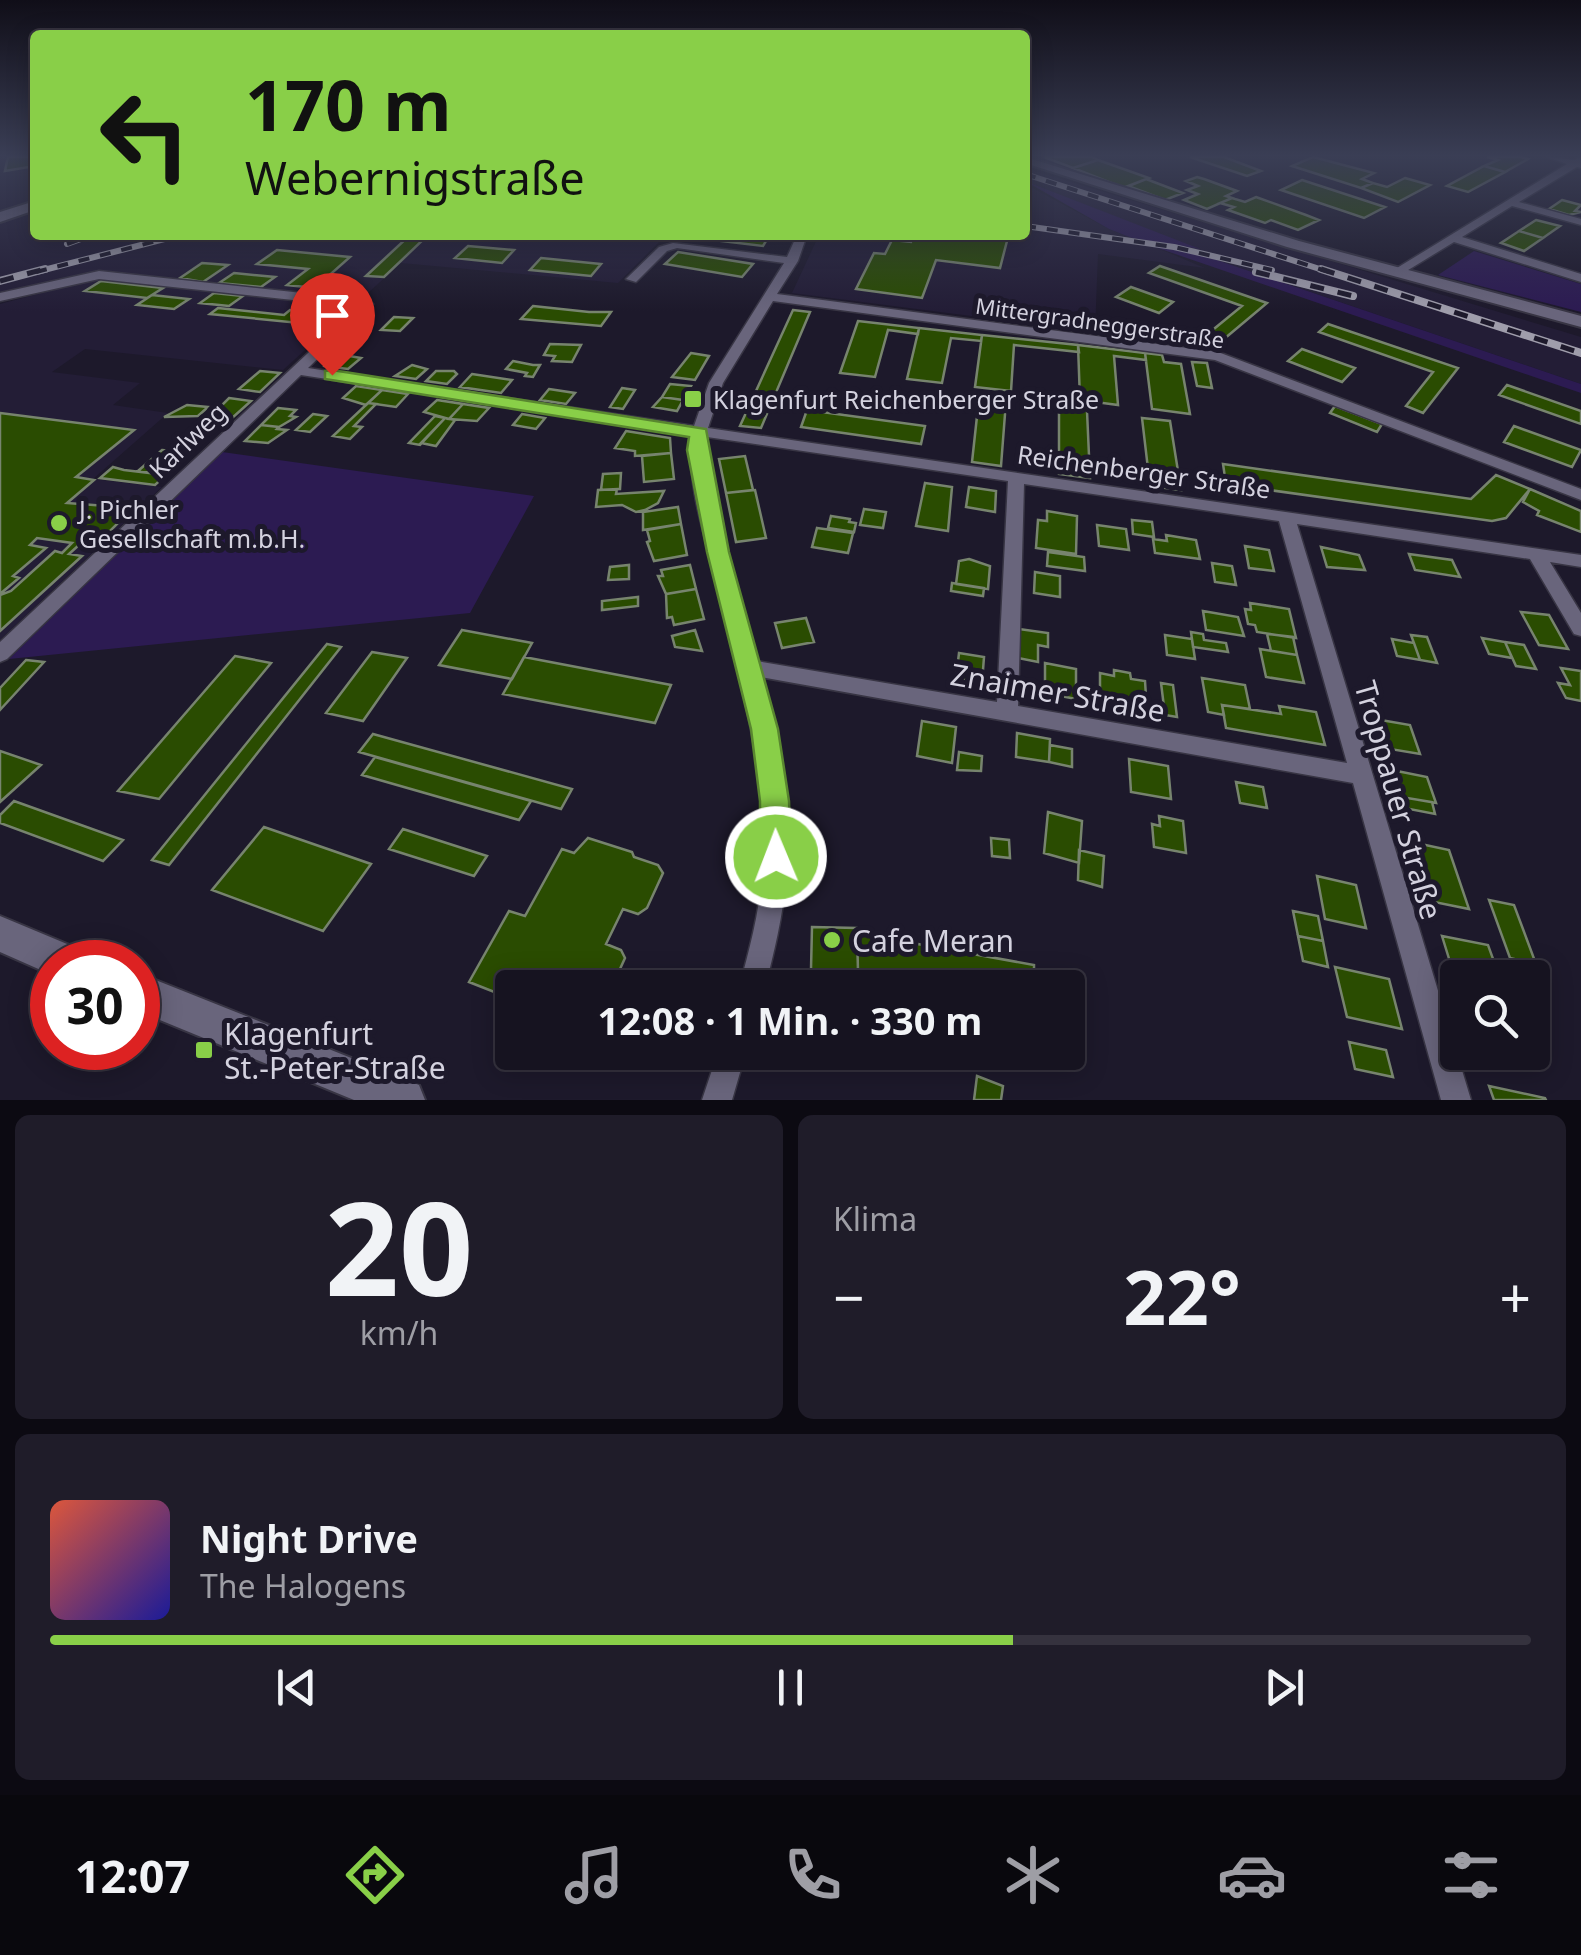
<!DOCTYPE html>
<html lang="de">
<head>
<meta charset="utf-8">
<style>
	:root { --surface:#161320; --page:#1f1c29; --text:#f1f3f6; --muted:#9e9ea5; --line:#35323e; --accent:#89cf48 }
	body { margin:0; font-family:"Noto Sans",sans-serif; background:var(--page); color:var(--text); height:100vh; display:flex; flex-direction:column; font-size:38px; white-space:nowrap }
	* { box-sizing:border-box; margin:0 }
	p { font-size:32px; color:var(--muted) }
	.icon { flex:none; width:55px; height:55px; fill:none; stroke:currentColor; stroke-width:2; stroke-linecap:round; stroke-linejoin:round }
	.map { position:relative; height:1100px; overflow:hidden }
	.sheet { display:flex; flex-direction:column; gap:15px; padding:15px; background:#0c0a12; flex:1 }
	.sheet>* { flex:none }
	.guide { position:absolute; left:30px; top:30px; width:1000px; height:210px; border-radius:10px; box-shadow:0 5px 25px #0003,0 0 0 2px var(--line); background:#89cf48; color:#111; overflow:hidden }
	.fabs { position:absolute; left:1440px; top:960px; display:grid; gap:20px }
	.fabs a { display:grid; place-items:center; width:110px; height:110px; border-radius:10px; background:var(--surface); box-shadow:0 5px 25px #0003,0 0 0 2px var(--line); font-size:50px }
	.speed { position:absolute; left:30px; top:940px; display:flex; gap:20px; font-size:50px; font-weight:700; text-align:center }
	.speed>* { display:grid; place-content:center; width:130px; height:130px; border-radius:50%; background:var(--surface); box-shadow:0 5px 25px #0003,0 0 0 2px var(--line); line-height:1 }
	.speed .limit { border:15px solid #d22; background:#fff; color:#111 }
	.pin { position:absolute; display:grid; place-items:center; width:85px; height:85px; color:#fff; margin:-102px -42px; border-radius:50% 50% 50% 0; rotate:-45deg; box-shadow:0 0 10px #0007 }
	.pin .icon { rotate:45deg }
	.me { position:absolute; width:110px; margin:-55px; rotate:359deg; stroke-linejoin:round; filter:drop-shadow(0 0 8px #0008) }
	.turn { display:flex; align-items:center; gap:35px; height:210px; padding:0 50px; font-size:45px }
	.turn .icon { width:130px; height:130px; stroke-width:2.5 }
	.turn b { display:block; font-size:70px; line-height:85px }
	.big { font-size:75px; font-weight:700; line-height:1.1 }
	.sheet .card { flex:1; display:flex; flex-direction:column; justify-content:center; gap:15px; min-width:0; padding:0 35px; border-radius:15px; background:var(--page) }
	.sheet .dial { align-items:center; gap:0 }
	.dial b { font-size:130px; line-height:1 }
	.song { display:flex; align-items:center; gap:30px }
	.cover { width:120px; height:120px; border-radius:15px; background:linear-gradient(135deg,hsl(10 70% 55%),hsl(240 70% 35%)) }
	.played { height:10px; border-radius:5px; background:linear-gradient(90deg,var(--accent) 65%,var(--line) 65%) }
	.keys { display:flex; justify-content:space-around; direction:ltr }
	.heat { display:flex; justify-content:space-between; align-items:center; font-size:55px; direction:ltr }
	.sheet .tiles { flex:1; display:grid; gap:15px; grid-template-columns:1fr 1fr }
	.card:last-child { grid-column:span 2 }
	.trip { position:absolute; left:495px; top:970px; width:590px; height:100px; border-radius:10px; background:var(--surface); box-shadow:0 5px 25px #0003,0 0 0 2px var(--line); font-weight:700; line-height:100px; text-align:center }
	.dock { display:flex; height:160px; justify-content:space-around; align-items:center; background:#09080d; color:var(--muted) }
	.dock .icon { width:70px; height:70px }
	.dock .current { color:var(--accent) }
	.dock b { font-size:45px; color:var(--text) }
	.map>svg:first-child { display:block }
	.built { fill:#231d36 }
	.green { fill:#2c1b52 }
	.building { fill:#2a4c01; stroke:#77846e; stroke-width:2.5 }
	.lines { fill:none; stroke-linecap:round; stroke-linejoin:round }
	.street-casing { stroke:#383544; stroke-width:3 }
	.secondary-casing { stroke:#383544; stroke-width:4 }
	.street { fill:#69657c; fill-rule:evenodd }
	.secondary { fill:#69657c; fill-rule:evenodd }
	.rail-far1-casing { stroke:#9f9dab; stroke-width:6 }
	.rail-casing { stroke:#9f9dab; stroke-width:8 }
	.rail-far1 { stroke:#1d192b; stroke-width:4; stroke-dasharray:11; stroke-linecap:butt }
	.rail { stroke:#1d192b; stroke-width:5; stroke-dasharray:14; stroke-linecap:butt }
	.route { fill:#89cf48; stroke:#59872f; stroke-width:2.5 }
	.poi-dot { fill:#89cf48; stroke:#1d192b; stroke-width:4 }
	.labels { text-anchor:middle; dominant-baseline:central; stroke-width:10; stroke-linejoin:round; paint-order:stroke }
	.far-street-label { font-size:22px; fill:#d4d2df; stroke:#1d192b }
	.poi-label { font-size:25px; fill:#d4d2df; stroke:#1d192b; text-anchor:start }
	.street-label { font-size:25px; fill:#d4d2df; stroke:#1d192b }
	.near-street-label { font-size:30px; fill:#d4d2df; stroke:#1d192b }
	.near-poi-label { font-size:30px; fill:#d4d2df; stroke:#1d192b; text-anchor:start }
</style>
</head>
<body>
<div class="map">
<svg width="1581" height="1100" viewBox="0 0 1581 1100">
	<rect width="100%" height="100%" fill="#1d192b"/>
	<path class="built" d="M0 157H35V201L0 213Z
		M1025 168 1581 337V384L1202 255 1155 247 1205 268 1098 254 1095 332 792 293 819 235H1025V184L1109 229 1132 238 1191 247 1025 181Z
		M35 208V235H666L618 283 401 263 283 370 85 349 52 372 140 383 113 405 168 413 93 479 162 487 0 640V304L117 273 104 271 58 279 0 294V221Z"/>
	<path class="green" d="M1025 181 1200 249 1132 238 1109 229Z
		M1149 245 1202 255 1581 384V393Z
		M1474 251 1581 284V312L1438 275Z
		M222 452 534 496 470 613 9 659Z"/>
	<path class="building" d="M8 157H35V166L5 171Z
		M1044 157H1092L1098 160 1073 168Z
		M1190 157H1224L1261 171 1247 176Z
		M1313 157 1374 173 1362 179 1373 183 1361 188 1292 166Z
		M1487 157H1520L1528 159 1505 172 1484 166 1498 160Z
		M1098 160 1149 178 1124 188 1073 168Z
		M1484 166 1505 172 1468 192 1447 186Z
		M1197 177 1204 179 1237 191 1226 196 1232 198 1207 209 1184 200 1198 194 1187 190 1198 186 1186 181Z
		M1405 178 1430 185 1398 202 1361 188 1373 183 1387 187Z
		M1146 179 1183 193 1165 200 1128 186Z
		M1302 180 1385 207 1364 218 1281 190Z
		M1256 197 1306 215 1319 220 1298 230 1271 220 1265 223 1228 210 1234 207 1220 203 1232 198 1245 202Z
		M1562 200 1581 205 1575 211 1581 212 1569 215 1549 209Z
		M1536 220 1560 226 1543 238 1519 231Z
		M1519 231 1543 238 1524 251 1501 243Z
		M410 235H428L384 277 366 276Z
		M671 235H755L769 236 763 246Z
		M914 235H961L1007 241 1000 268 936 260 922 298 856 289 874 253 885 254 892 240 911 242Z
		M468 246 514 250 502 263 455 258Z
		M277 250 350 257 315 288 287 285 308 269 257 264Z
		M678 252 753 264 742 277 665 264Z
		M541 258 601 264 591 276 530 270Z
		M202 263 228 265 203 282 180 278Z
		M1160 266 1267 303 1224 339 1209 333 1242 306 1149 273Z
		M234 273 275 277 261 287 219 283Z
		M101 281 163 288 147 298 85 291Z
		M1131 287 1173 302 1159 313 1116 297Z
		M214 293 243 296 229 306 200 303Z
		M152 295 189 299 174 309 137 305Z
		M533 306 589 312H611L601 326 521 319Z
		M218 308 284 315 290 310 311 312 304 318 323 320 333 312 345 313 330 326 210 314Z
		M793 310 810 312 761 428 740 426Z
		M394 317 413 318 400 331 381 330Z
		M858 321 919 328 918 334 888 330 875 377 840 373Z
		M1328 324 1458 368 1423 413 1406 406 1433 372 1319 332Z
		M919 328 982 335 981 341 951 338 942 383 907 379Z
		M982 335 1078 345 1079 352 1014 345 1011 391 975 387Z
		M550 344 581 345 572 362 552 361 555 356 544 355Z
		M1078 345 1145 353 1146 360 1114 356 1118 405 1080 400Z
		M1302 349 1355 368 1342 382 1288 361Z
		M691 353 709 356 695 380 672 377Z
		M1145 353 1162 355 1164 362 1181 364 1190 414 1152 409Z
		M338 354 361 358 348 369 325 366Z
		M513 361 533 365H540L533 377 525 376 527 373 506 369Z
		M1192 362 1207 363 1212 388 1197 386Z
		M412 365 427 369 416 379 395 376Z
		M260 371 280 373 260 392 239 389Z
		M436 371H454L457 374 447 384 426 381Z
		M472 374 512 380 501 393 460 387Z
		M670 384 691 386 683 400 662 397Z
		M1507 385 1581 411V424L1499 395Z
		M356 386 382 390 366 405 343 398Z
		M622 388 635 390 623 409 610 407Z
		M549 389 575 393 566 404 540 400Z
		M382 390 408 394 396 407 368 403Z
		M662 397 683 400 677 411 653 407Z
		M229 398 251 401 231 419 210 417Z
		M979 398 1006 401 1001 466 972 462Z
		M437 400 463 404 449 419 424 412Z
		M368 403 376 404 354 426 362 427 350 439 333 436Z
		M463 404 489 408 477 421 449 419Z
		M187 405 208 407 198 416 164 417Z
		M1335 406 1382 424 1377 432 1330 413Z
		M1059 407 1087 411 1090 478 1059 474Z
		M278 408 296 410 290 416 296 417 279 427 261 425Z
		M807 410 925 426 921 444 801 427Z
		M0 413 134 430 76 477 94 480 67 503 133 508 96 545 80 544 69 554 82 556 0 631V595L11 591 55 551 62 553 72 543 37 538 30 545 46 548 13 576 19 578 0 594Z
		M313 414 327 416 310 432 296 430Z
		M522 414 545 418 536 429 513 425Z
		M435 416 445 418 420 445 409 443Z
		M445 418 455 420 436 446 421 443Z
		M1142 418 1170 421 1181 490 1150 486Z
		M261 425 279 427 277 429 287 430 268 443 245 441Z
		M1514 426 1581 450 1572 467 1504 442Z
		M626 431 670 438 671 453 635 456V451L615 448Z
		M162 450 190 453 166 475 138 471Z
		M671 453 674 479 644 482 642 456Z
		M745 456 753 490 726 493 719 459Z
		M1223 464 1471 499 1496 475 1530 489 1506 518 1492 521 1226 484Z
		M113 467 124 470 166 475 155 485 100 478Z
		M621 473 620 489 601 490 603 474Z
		M925 483 952 487 948 531 916 526Z
		M969 487 996 491 995 512 966 507Z
		M617 489 616 494 664 491 658 503 645 510 636 512 622 505 596 507 598 490Z
		M1530 489 1581 511V532L1537 515 1539 511 1523 502Z
		M755 490 766 538 736 542 726 493Z
		M678 507 681 524 643 530V512Z
		M864 509 886 512 883 528 860 525Z
		M1047 511 1077 516 1076 554 1036 548 1038 520 1047 521Z
		M831 516 850 519 849 522 856 523 854 532 828 528Z
		M1132 520 1152 522 1154 537 1133 534Z
		M681 524 687 555 654 561 647 542 650 541 647 530Z
		M1097 525 1126 529 1129 550 1099 546Z
		M817 528 853 533 848 553 812 547Z
		M1166 535 1196 540 1200 559 1155 553 1153 539 1167 541Z
		M1245 546 1269 550 1274 571 1249 568Z
		M1321 547 1359 555 1365 570 1327 567Z
		M1048 552 1084 557 1085 571 1047 566Z
		M1409 554 1452 560 1460 577 1415 570Z
		M969 559 990 566 988 589 956 584 959 561Z
		M1212 563 1232 566 1236 585 1215 582Z
		M629 565V579L608 580 610 567Z
		M690 565 696 589 666 594 658 576H663L661 570Z
		M1035 572 1060 576V597L1034 593Z
		M952 583 984 588 983 596 951 591Z
		M696 589 704 619 674 625 672 617 667 618 666 594Z
		M638 597V606L602 610V601Z
		M1250 603 1289 609 1296 638 1257 632 1255 625 1248 624 1245 609 1251 610Z
		M1203 611 1238 617 1244 636 1206 630Z
		M1521 612 1549 615 1568 649 1539 645Z
		M806 618 814 642 782 648 775 623Z
		M1019 629 1048 633V647L1038 645V662L1018 658Z
		M462 630 532 643 512 679 439 665Z
		M695 630 702 651 675 647 672 636Z
		M1191 632 1203 634 1204 640 1226 643 1228 652 1193 647Z
		M1267 634 1293 637 1297 655 1271 651Z
		M1165 635 1192 639 1195 659 1167 655Z
		M1411 635 1427 637 1437 663 1420 660Z
		M1482 638 1505 642 1512 658 1489 654Z
		M1392 639 1414 643 1420 660 1397 656Z
		M1505 642 1524 645 1536 669 1516 666Z
		M327 644 341 647 169 865 152 860Z
		M1260 649 1297 655 1304 683 1266 677Z
		M372 652 407 658 363 721 326 713Z
		M959 653 984 657 982 683 956 678Z
		M235 656 271 663 159 799 118 791Z
		M524 657 671 685 655 723 503 694Z
		M26 660 44 662 0 710V688Z
		M1045 663 1076 669V699L1045 693Z
		M1561 668 1581 671V701L1566 698 1558 683 1570 685Z
		M1114 670 1130 673 1131 679 1145 681 1147 712 1100 703V673L1114 676Z
		M1202 678 1245 685 1250 709 1222 705 1224 715 1208 712Z
		M1161 683 1173 685 1177 717 1165 715Z
		M1222 705 1281 714 1279 706 1316 712 1325 745 1226 728Z
		M1375 719 1410 725 1420 754 1384 748Z
		M922 721 956 727 952 763 917 756Z
		M1017 733 1050 739 1049 762 1016 757Z
		M373 734 572 789 561 809 359 752Z
		M1050 745 1072 749V767L1049 762Z
		M0 751 41 765 0 802Z
		M959 752 982 756 981 771 957 770Z
		M375 757 531 801 519 820 362 775Z
		M1129 759 1168 766 1171 799 1131 792Z
		M1392 770 1427 777 1436 803 1401 797Z
		M1236 782 1263 787 1267 808 1240 803Z
		M1401 797 1432 802 1435 814 1404 808Z
		M14 801 123 840 103 861 0 823V815Z
		M1048 812 1082 821 1079 863 1044 853Z
		M1159 816 1183 821 1186 853 1154 847 1152 824 1160 826Z
		M264 827 371 864 323 931 212 890Z
		M403 829 487 856 474 876 389 849Z
		M588 838 632 852 634 857 658 865 663 873 647 908 638 914 623 909 606 944 621 950 625 958 615 980 638 988H512V999L469 982 509 911 525 916 562 849 574 853Z
		M991 838 1009 840 1010 858 992 856Z
		M1416 843 1449 850 1469 909 1434 902Z
		M1079 850 1104 856 1102 887 1078 880Z
		M1317 876 1356 885 1366 928 1325 919Z
		M1489 900 1514 905 1536 964 1510 958Z
		M1293 911 1318 916 1323 941 1298 936Z
		M812 927 857 928 858 971 811 969Z
		M857 933 1034 965V988H911L868 980 869 972 858 971Z
		M1298 936 1323 941 1328 967 1303 961Z
		M1442 936 1488 945 1500 978H1455Z
		M1335 967 1389 979 1402 1029 1347 1017Z
		M1349 1042 1386 1050 1393 1077 1355 1069Z
		M977 1076 1003 1086 1001 1100H974Z
		M1489 1086 1545 1098 1546 1100H1494Z"/>
	<g class="lines">
		<defs>
			<path id="street" d="M1547 157 1574 160 1581 157V168L1577 167 1519 202 1581 219V225L1512 206 1462 237 1581 274V282L1454 242 1400 275H1392V271L1567 164Z
				M797 235H807L798 261 777 294 1218 352 1581 489V500L1215 360 773 301 723 383 708 428 1581 555V567L1550 562 1581 613V636L1574 634 1530 559 1297 524 1471 1100H1441L1353 783 760 677C776 743 791 811 786 879 783 916 774 952 765 988H739C749 951 759 914 762 876 769 778 741 684 719 592 707 541 686 487 692 435L301 375 7 659 0 662V642L357 307 99 279 0 301V293L99 271 367 300 373 304 371 307 308 368 694 426 709 383 784 263 677 248 667 251 636 282 626 279 659 247 673 243 787 257ZM707 437 1008 481 997 702 756 661 714 504 707 468ZM1024 484 1279 521 1347 763 1018 706Z
				M718 1052H746L732 1100H702Z"/>
			<path id="secondary" d="M1025 157 1299 241 1581 316V327L1287 247 1025 163Z
				M35 201V210L0 222V212Z
				M0 916 79 949 84 962H52V975L0 952Z
				M138 973 419 1085 425 1100H354L138 1011Z"/>
		</defs>
		<use href="#street" class="street-casing"/>
		<use href="#secondary" class="secondary-casing"/>
		<use href="#street" class="street"/>
		<use href="#secondary" class="secondary"/>
		<defs>
			<path id="rail-far1" d="M1025 174 1329 272
				M1025 226 1174 247 1272 270
				M67 244 92 235
				M36 272 180 235"/>
			<path id="rail" d="M1321 269 1581 353
				M1256 272 1353 296
				M0 281 45 269"/>
		</defs>
		<use href="#rail-far1" class="rail-far1-casing"/>
		<use href="#rail" class="rail-casing"/>
		<use href="#rail-far1" class="rail-far1"/>
		<use href="#rail" class="rail"/>
	</g>
	<linearGradient id="sky" x2="0" y2="1"><stop stop-color="#100e18"/><stop offset="0.5" stop-color="#3a3e55"/><stop offset="1" stop-color="#3a3e55" stop-opacity="0"/></linearGradient>
	<rect width="1581" height="311" fill="url(#sky)"/>
	<path class="route" d="M332 370 706 429 729 552 778 729 789 801 791 857 787 867 776 872 764 867 760 857V801L751 729 707 552 687 450 689 437 325 379V371Z"/>
	<g class="poi-dot">
		<rect x="683" y="389" width="20" height="20" rx="5"/>
		<circle cx="59" cy="523" r="10"/>
		<circle cx="832" cy="940" r="10"/>
		<rect x="194" y="1040" width="20" height="20" rx="5"/>
	</g>
	<g class="labels">
		<g class="far-street-label">
			<text transform="translate(1100 322) rotate(8)">Mittergradneggerstraße</text>
		</g>
		<g class="poi-label">
			<text x="713" y="399">Klagenfurt Reichenberger Straße</text>
			<text x="79" y="509">J. Pichler<tspan x="79" dy="29">Gesellschaft m.b.H.</tspan></text>
		</g>
		<g class="street-label">
			<text transform="translate(187 440) rotate(-44)">Karlweg</text>
			<text transform="translate(1144 471) rotate(8)">Reichenberger Straße</text>
		</g>
		<g class="near-street-label">
			<text transform="translate(1058 692) rotate(10)">Znaimer Straße</text>
			<text transform="translate(1399 800) rotate(74)">Troppauer Straße</text>
		</g>
		<g class="near-poi-label">
			<text x="852" y="940">Cafe Meran</text>
			<text x="224" y="1033">Klagenfurt<tspan x="224" dy="34">St.-Peter-Straße</tspan></text>
		</g>
	</g>
</svg>
<div class="fabs">
<a><svg class="icon" aria-label="search" viewBox="0 0 24 24"><circle cx="10" cy="10" r="6"/><path d="M15 15l6 6"/></svg></a>
</div>
<div class="speed"><div class="limit">30</div></div>
<div class="pin" style="left:332px;top:375px;background:#d93025"><svg class="icon" aria-label="arrive" viewBox="0 0 24 24"><path d="M6 21V4h12l-3 4 3 4H6"/></svg></div>
<svg class="me" style="left:776px;top:857px" viewBox="-20 -20 40 40"><circle r="17" fill="#89cf48" stroke="#fff" stroke-width="3"/><path d="M0-11L8 9 0 5-8 9z" fill="#fff"/></svg>
<div class="trip">12:08 · 1 Min. · 330 m</div>
<div class="guide">
<div class="turn"><svg class="icon" aria-label="left" viewBox="0 0 24 24"><path d="M17 20v-9H6M10 6l-5 5 5 5"/></svg><div><b>170 m</b>Webernigstraße</div></div>
</div>
</div>
<section class="sheet">
<div class="tiles">
<div class="card dial"><b>20</b><p>km/h</p></div>
<div class="card"><p>Klima</p>
<div class="heat"><a>−</a><b class="big">22°</b><a>+</a></div>
</div>
<div class="card">
<div class="song"><i class="cover"></i><div><b>Night Drive</b><p>The Halogens</p></div></div>
<div class="played"></div>
<div class="keys"><svg class="icon" aria-label="previous" viewBox="0 0 24 24"><path d="M18 5L8 12l10 7zM5 5v14"/></svg><svg class="icon" aria-label="pause" viewBox="0 0 24 24"><path d="M8 5v14M16 5v14"/></svg><svg class="icon" aria-label="next" viewBox="0 0 24 24"><path d="M6 5l10 7-10 7zM19 5v14"/></svg></div>
</div>
</div>
</section>
<nav class="dock">
<b>12:07</b>
<svg class="icon current" aria-label="directions" viewBox="0 0 24 24"><path d="M12 3l9 9-9 9-9-9zM9 14v-3h6M13 9l2 2-2 2"/></svg>
<svg class="icon" aria-label="music" viewBox="0 0 24 24"><path d="M9 18V5l10-2v13"/><circle cx="6" cy="18" r="3"/><circle cx="16" cy="16" r="3"/></svg>
<svg class="icon" aria-label="phone" viewBox="0 0 24 24"><path d="M5 4h4l2 5-3 2q2 4 5 5l2-3 5 2v4C11 20 4 13 5 4z"/></svg>
<svg class="icon" aria-label="climate" viewBox="0 0 24 24"><path d="M12 3v18M4 7l16 10M4 17L20 7"/></svg>
<svg class="icon" aria-label="car" viewBox="0 0 24 24"><path d="M5 17H2v-5l4-1 3-4h7l3 4 3 1v5h-3M9 17h6M6 11h13"/><circle cx="7" cy="17" r="2"/><circle cx="17" cy="17" r="2"/></svg>
<svg class="icon" aria-label="filters" viewBox="0 0 24 24"><path d="M4 7h16M4 17h16"/><circle cx="9" cy="7" r="2"/><circle cx="15" cy="17" r="2"/></svg>
</nav>
</body>
</html>
